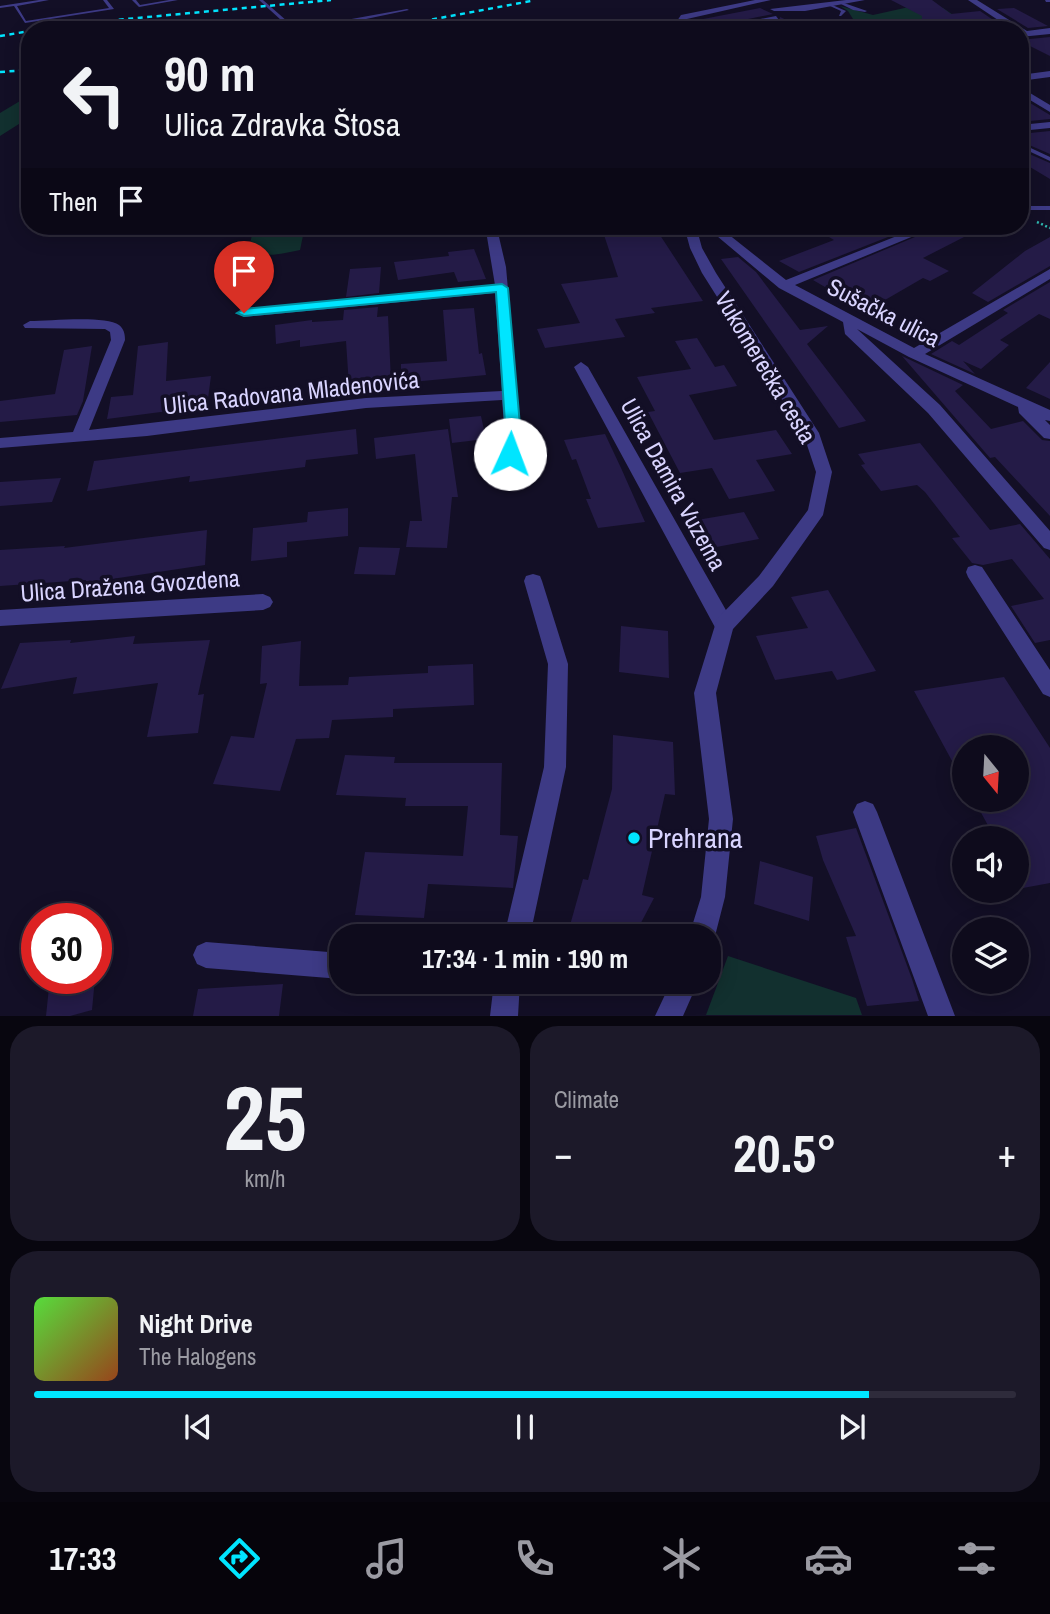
<!DOCTYPE html>
<html lang="en">
<head>
<meta charset="utf-8">
<style>
	:root { --surface:#0e0b1c; --page:#1c1929; --text:#f1f3f6; --muted:#9b9ba3; --line:#2e2b3b; --accent:#00e5ff }
	body { margin:0; font-family:"Archivo Narrow",sans-serif; background:var(--page); color:var(--text); height:100vh; display:flex; flex-direction:column; font-size:26px; white-space:nowrap }
	* { box-sizing:border-box; margin:0 }
	p { font-size:23px; color:var(--muted) }
	.icon { flex:none; width:38px; height:38px; fill:none; stroke:currentColor; stroke-width:2; stroke-linecap:round; stroke-linejoin:round }
	.map { position:relative; height:1016px; overflow:hidden }
	.panel { display:flex; flex-direction:column; gap:10px; padding:10px; background:#08060f; flex:1 }
	.panel>* { flex:none }
	.guide { position:absolute; left:21px; top:21px; width:1008px; height:214px; border-radius:28px; box-shadow:0 4px 18px #0003,0 0 0 2px var(--line); background:#0e0b1c; color:var(--text); overflow:hidden }
	.needle { width:46px; rotate:162deg }
	.tools { position:absolute; left:952px; top:735px; display:grid; gap:14px }
	.tools a { display:grid; place-items:center; width:77px; height:77px; border-radius:50%; background:var(--surface); box-shadow:0 4px 18px #0003,0 0 0 2px var(--line); font-size:35px }
	.speed { position:absolute; left:21px; top:903px; display:flex; gap:14px; font-size:35px; font-weight:700; text-align:center }
	.speed>* { display:grid; place-content:center; width:91px; height:91px; border-radius:50%; background:var(--surface); box-shadow:0 4px 18px #0003,0 0 0 2px var(--line); line-height:1 }
	.speed .limit { border:10px solid #d22; background:#fff; color:#111 }
	.pin { position:absolute; display:grid; place-items:center; width:60px; height:60px; color:#fff; margin:-72px -30px; border-radius:50% 50% 50% 0; rotate:-45deg; box-shadow:0 0 7px #0007 }
	.pin .icon { rotate:45deg }
	.me { position:absolute; width:77px; margin:-38px; rotate:2deg; stroke-linejoin:round; filter:drop-shadow(0 0 5px #0008) }
	.turn { display:flex; align-items:center; gap:24px; height:147px; padding:0 28px; font-size:32px }
	.turn .icon { width:91px; height:91px; stroke-width:2.5 }
	.turn b { display:block; font-size:49px; line-height:60px }
	.then { display:flex; align-items:center; height:66px; padding:0 28px; background:#0003; gap:14px; font-size:26px }
	.big { font-size:52px; font-weight:800; line-height:1.1 }
	.panel .card { flex:1; display:flex; flex-direction:column; justify-content:center; gap:10px; min-width:0; padding:0 24px; border-radius:28px; background:var(--page) }
	.panel .dial { align-items:center; gap:0 }
	.dial b { font-size:91px; line-height:1 }
	.song { display:flex; align-items:center; gap:21px }
	.cover { width:84px; height:84px; border-radius:10px; background:linear-gradient(135deg,hsl(110 70% 55%),hsl(20 70% 35%)) }
	.played { height:7px; border-radius:4px; background:linear-gradient(90deg,var(--accent) 85%,var(--line) 85%) }
	.keys { display:flex; justify-content:space-around; direction:ltr }
	.heat { display:flex; justify-content:space-between; align-items:center; font-size:38px; direction:ltr }
	.panel .tiles { flex:1; display:grid; gap:10px; grid-template-columns:1fr 1fr }
	.card:last-child { grid-column:span 2 }
	.trip { position:absolute; left:329px; top:924px; width:392px; height:70px; border-radius:28px; background:var(--surface); box-shadow:0 4px 18px #0003,0 0 0 2px var(--line); font-weight:800; line-height:70px; text-align:center }
	.menu { display:flex; height:112px; justify-content:space-around; align-items:center; background:#06040b; color:var(--muted) }
	.menu .icon { width:49px; height:49px }
	.menu .current { color:var(--accent) }
	.menu b { font-size:32px; color:var(--text) }
	.map>svg:first-child { display:block }
	.green { fill:#12302f }
	.building { fill:#241b47 }
	.lines { fill:none; stroke-linecap:round; stroke-linejoin:round }
	.path { stroke:#2fb8b0; stroke-width:2.5; stroke-dasharray:2 2.5; stroke-linecap:butt }
	.service { fill:#3d3a85; fill-rule:evenodd }
	.minor { fill:#3d3a85; fill-rule:evenodd }
	.tertiary { fill:#3d3a85; fill-rule:evenodd }
	.rail { stroke:#00e5ff; stroke-width:2.5; stroke-dasharray:5 4.5; stroke-linecap:butt }
	.route { fill:#00e5ff; stroke:#0095a6; stroke-width:2 }
	.poi-dot { fill:#00e5ff; stroke:#130f26; stroke-width:2.5 }
	.labels { text-anchor:middle; dominant-baseline:central; stroke-width:7; stroke-linejoin:round; paint-order:stroke }
	.street-label { font-size:24px; fill:#d9d4ff; stroke:#130f26 }
	.near-poi-label { font-size:28px; fill:#d9d4ff; stroke:#130f26; text-anchor:start }
</style>
</head>
<body>
<div class="map">
<svg width="1050" height="1016" viewBox="0 0 1050 1016">
	<rect width="100%" height="100%" fill="#130f26"/>
	<path class="green" d="M918 5 943 8 959 19 917 28 918 30H805L853 19 848 11 840 6 873 15Z
		M30 95V117L0 136V113Z
		M254 226H305L300 250C284 253 262 260 249 248Z
		M728 956 856 998 862 1015H706Z"/>
	<path class="building" d="M891 0H932L951 14 980 11 1008 30H921L922 16Z
		M760 8 773 14 694 30 693 21Z
		M1014 8 1048 26 1028 28 997 9Z
		M780 17 808 30H740L779 23Z
		M1050 37V56L1020 41V40Z
		M1020 97 1050 115V119L1020 122Z
		M1050 131V154L1020 141V134Z
		M1020 150 1050 163V179L1020 161Z
		M859 226H916L799 272 779 261 834 240 829 237Z
		M941 226 966 236 923 258 949 271 930 281 923 278 866 311 813 280Z
		M658 232 703 301 651 308 655 313 615 319 625 337 545 348 537 329 580 323 561 284 618 277 604 235Z
		M1050 237V266L988 302 972 293 1025 251Z
		M474 249 486 279 458 282 454 272 398 280 394 262 449 256 448 252Z
		M738 257 756 272 800 330 828 326 807 344 866 421 839 428 721 259Z
		M381 267 379 293 346 297 350 269Z
		M1050 282V319L1039 314 1000 340 1009 345 981 369 963 361 975 374 931 354 952 341 959 345 1008 313 1003 310Z
		M378 307 377 317 388 316 391 381 349 386 346 341 300 347V340L276 344 275 325 312 320V322L343 320 344 310Z
		M474 308 479 354 482 353 486 375 401 383V364L447 361 443 310Z
		M697 338 715 367 724 365 737 386 689 395 714 440 776 430 792 454 756 460 775 491 729 499 712 468 680 473 648 412 655 411 637 377 691 369 675 341Z
		M168 342 166 381 211 376 207 406 107 419 111 397 133 395 138 346Z
		M92 346 83 401 77 415 0 422V401L55 394 64 350Z
		M902 356 963 385 955 391 991 429 1023 421 1042 440 1050 441V516L995 457 990 458Z
		M1050 362V399L1026 388Z
		M481 416 486 439 452 443 449 419Z
		M356 429 358 454 306 460 305 467 189 482 190 476 87 491 94 461Z
		M448 429 458 497H452L447 548 406 547 410 521H422L415 454 376 459 374 438Z
		M605 434 621 468 645 522 598 528 586 499H591L576 459 572 460 564 440Z
		M920 443 990 530 1020 524 1050 559V640L1035 643 1011 606 1044 599 1012 559 983 565 972 563 952 538 960 537 925 492 917 485 881 491 861 465 865 464 858 454Z
		M61 478 52 502 0 506V482Z
		M348 508V536L287 542V557L251 561 253 528 307 522 308 512Z
		M744 512 759 539 711 548 697 520Z
		M207 530 205 565 85 583 86 580 0 586V550L65 546 64 548Z
		M359 547 400 548 395 575 354 574Z
		M828 590 876 671 837 680 832 671 775 680 756 636 808 628 791 597Z
		M621 626 668 631 669 678 619 672Z
		M135 636 133 644 210 640 198 695 204 694 198 733 147 737 158 683 73 694 77 677 1 689 20 643 71 640 70 643Z
		M301 641 299 686 348 685 349 677 428 673V666L473 664 474 705 393 709V717L332 720 329 738 296 739 280 791 213 784 231 736 254 738 267 683 260 684 262 646Z
		M1004 677 1050 748V883L1023 888 1017 878V838H995L974 800H1017V747H964V783L914 691Z
		M613 735 673 742 675 795 665 794 642 895 654 898 634 936H567L583 879 588 880 612 789Z
		M345 755 395 757 394 763H502L500 835 518 836 513 888 428 884 424 918 355 915 365 852 463 856 468 806H405L406 798 336 795Z
		M856 828 912 979 919 1001 867 1006 846 937 856 936 823 860 816 836Z
		M760 861 813 877 809 921 754 904Z
		M50 978H95L92 1010 70 1016H46Z
		M283 984 279 1016H193L198 989Z"/>
	<g class="lines">
		<path class="path" d="M1037 222 1050 228"/>
		<path class="service" d="M39 0H49L17 6 26 21 109 8 103 0H107L114 9 25 23 14 6 0 8V6Z
			M132 0H136L140 5 169 0H178L139 7Z
			M259 0H263L296 29 407 9 409 10 366 19 380 30H375L361 20 306 30H292Z
			M841 2 867 11 865 12 853 10 841 4Z
			M830 4 846 11 841 16H839L841 11 830 6Z
			M486 24 487 26 468 30H458Z
			M1020 143 1050 157V161L1020 147Z
			M1020 206H1050V210H1020Z"/>
		<path class="minor" d="M846 0H865L805 11H774L770 9Z
			M968 0H977L1027 31 1050 28V34L1020 37V30H1013Z
			M1045 0H1050V2H1046Z
			M776 16 779 20 724 30H705Z
			M1050 71V77L1020 81V75Z
			M1020 87 1050 105V112L1020 94Z
			M1050 122V128L1020 131V125Z
			M705 226H718L786 280 922 226H938L795 285 914 348 1050 269V279L925 354 1050 410V421L1045 420 1050 425V439L1044 438 1019 413 1018 407 909 357 857 329 940 405 1050 531V550L1044 548 928 413 845 334 843 322 779 288Z
			M493 233 499 237 506 267 521 437 516 458H504L502 454 505 437 502 400 366 408 147 436 0 448V438L73 432 111 340 110 332 105 329 25 328 23 325 30 321C48 321 106 315 119 325 124 329 125 334 125 340L89 430 366 398 502 391 495 293 244 317 237 313 244 309 495 285 487 237Z
			M581 362 588 367 731 619 734 625 731 631 724 633 717 631 574 367Z
			M975 565 982 567 1050 670V697L1043 694 968 577 966 572 968 567Z
			M533 574 540 576 542 581 568 664 566 767 530 936H504L544 767 548 664 524 581 526 576Z
			M263 594 270 597 273 602 270 607 263 610 0 626V610Z
			M865 801 873 804 877 812 955 1016H928L853 812 857 804Z
			M206 942 341 953V979L206 968 197 964 193 955 197 946Z
			M494 982H520L518 1016H490Z"/>
		<path class="tertiary" d="M755 0H771L687 19 679 30H671L681 15Z
			M684 226H696L702 248 716 273 819 433 832 472 823 515 773 586 733 629 716 693 733 819 725 897 715 936 709 946V936H689L701 897 709 819 694 693 717 619 759 576 808 510 816 472 803 433 702 273 690 248Z
			M671 982H698L683 1016H655Z"/>
		<path class="rail" d="M62 25 331 0
			M36 30 71 24
			M376 30 531 1
			M0 36 30 31
			M0 72 30 70"/>
	</g>
	<path class="route" d="M502 284 508 288 521 437 518 454 510 459 503 454 506 437 496 292 244 316 237 313 244 309Z"/>
	<circle class="poi-dot" cx="634" cy="838" r="7"/>
	<g class="labels">
		<g class="street-label">
			<text transform="translate(884 312) rotate(27)">Sušačka ulica</text>
			<text transform="translate(766 367) rotate(59)">Vukomerečka cesta</text>
			<text transform="translate(291 392) rotate(-6)">Ulica Radovana Mladenovića</text>
			<text transform="translate(674 484) rotate(61)">Ulica Damira Vuzema</text>
			<text transform="translate(130 585) rotate(-4)">Ulica Dražena Gvozdena</text>
		</g>
		<g class="near-poi-label">
			<text x="648" y="838">Prehrana</text>
		</g>
	</g>
</svg>
<div class="tools">
<a><svg class="needle" viewBox="-14 -14 28 28"><path d="M0-13l5 13h-10z" fill="#e53935"/><path d="M0 13l5-13h-10z" fill="#9b9ba3"/></svg></a>
<a><svg class="icon" aria-label="sound" viewBox="0 0 24 24"><path d="M4 9h4l5-4v14l-5-4H4zM17 9q2 3 0 6"/></svg></a>
<a><svg class="icon" aria-label="layers" viewBox="0 0 24 24"><path d="M12 4l9 5-9 5-9-5zM3 14l9 5 9-5"/></svg></a>
</div>
<div class="speed"><div class="limit">30</div></div>
<div class="pin" style="left:244px;top:313px;background:#d93025"><svg class="icon" aria-label="arrive" viewBox="0 0 24 24"><path d="M6 21V4h12l-3 4 3 4H6"/></svg></div>
<svg class="me" style="left:510px;top:454px" viewBox="-20 -20 40 40"><circle r="19" fill="#fff"/><path d="M0-13L10 11 0 6-10 11z" fill="#00e5ff"/></svg>
<div class="trip">17:34 · 1 min · 190 m</div>
<div class="guide">
<div class="turn"><svg class="icon" aria-label="left" viewBox="0 0 24 24"><path d="M17 20v-9H6M10 6l-5 5 5 5"/></svg><div><b>90 m</b>Ulica Zdravka Štosa</div></div>
<div class="then">Then<svg class="icon" aria-label="arrive" viewBox="0 0 24 24"><path d="M6 21V4h12l-3 4 3 4H6"/></svg></div>
</div>
</div>
<section class="panel">
<div class="tiles">
<div class="card dial"><b>25</b><p>km/h</p></div>
<div class="card"><p>Climate</p>
<div class="heat"><a>−</a><b class="big">20.5°</b><a>+</a></div>
</div>
<div class="card">
<div class="song"><i class="cover"></i><div><b>Night Drive</b><p>The Halogens</p></div></div>
<div class="played"></div>
<div class="keys"><svg class="icon" aria-label="previous" viewBox="0 0 24 24"><path d="M18 5L8 12l10 7zM5 5v14"/></svg><svg class="icon" aria-label="pause" viewBox="0 0 24 24"><path d="M8 5v14M16 5v14"/></svg><svg class="icon" aria-label="next" viewBox="0 0 24 24"><path d="M6 5l10 7-10 7zM19 5v14"/></svg></div>
</div>
</div>
</section>
<nav class="menu">
<b>17:33</b>
<svg class="icon current" aria-label="directions" viewBox="0 0 24 24"><path d="M12 3l9 9-9 9-9-9zM9 14v-3h6M13 9l2 2-2 2"/></svg>
<svg class="icon" aria-label="music" viewBox="0 0 24 24"><path d="M9 18V5l10-2v13"/><circle cx="6" cy="18" r="3"/><circle cx="16" cy="16" r="3"/></svg>
<svg class="icon" aria-label="phone" viewBox="0 0 24 24"><path d="M5 4h4l2 5-3 2q2 4 5 5l2-3 5 2v4C11 20 4 13 5 4z"/></svg>
<svg class="icon" aria-label="climate" viewBox="0 0 24 24"><path d="M12 3v18M4 7l16 10M4 17L20 7"/></svg>
<svg class="icon" aria-label="car" viewBox="0 0 24 24"><path d="M5 17H2v-5l4-1 3-4h7l3 4 3 1v5h-3M9 17h6M6 11h13"/><circle cx="7" cy="17" r="2"/><circle cx="17" cy="17" r="2"/></svg>
<svg class="icon" aria-label="filters" viewBox="0 0 24 24"><path d="M4 7h16M4 17h16"/><circle cx="9" cy="7" r="2"/><circle cx="15" cy="17" r="2"/></svg>
</nav>
</body>
</html>
